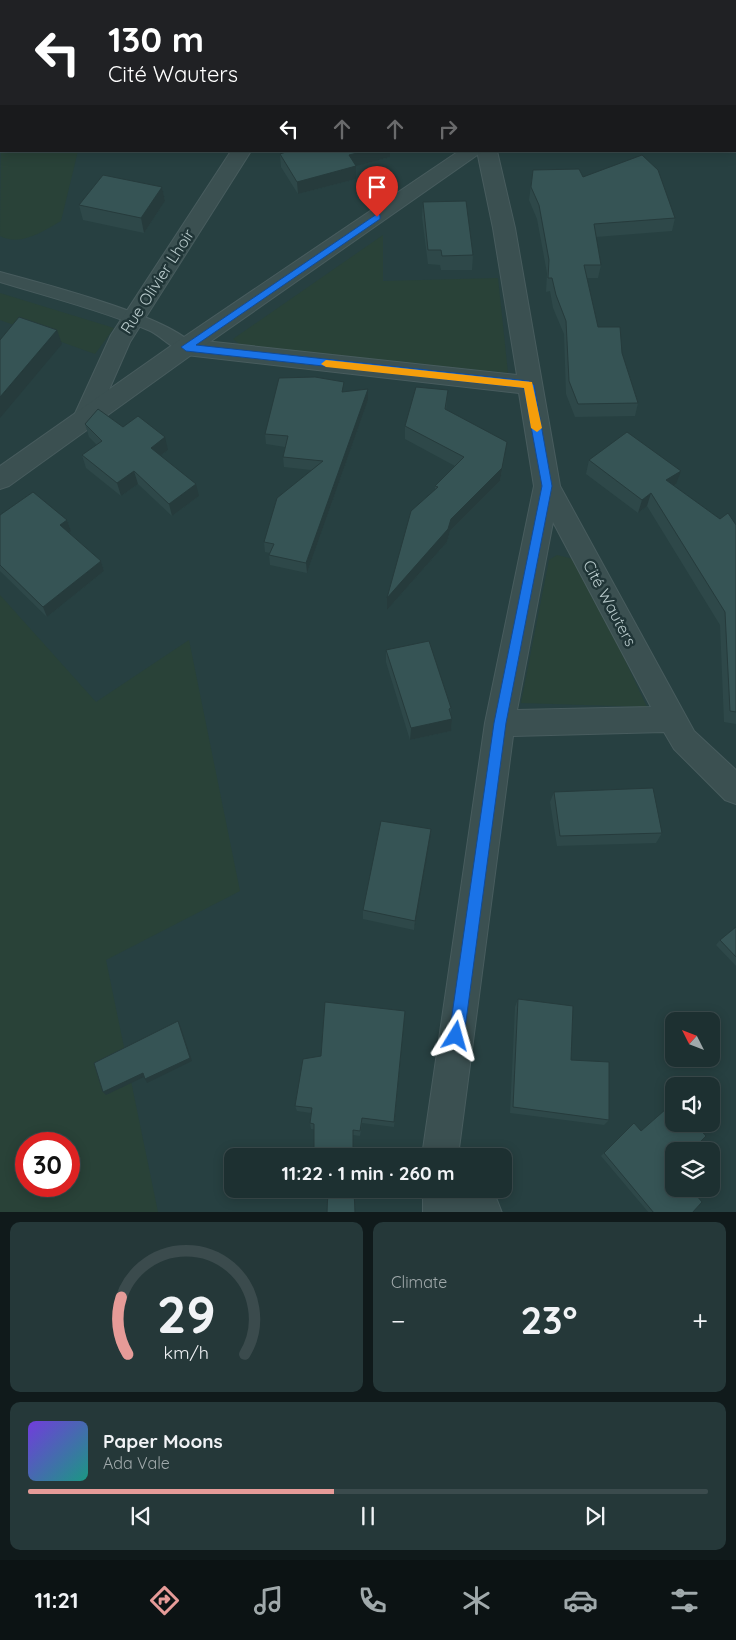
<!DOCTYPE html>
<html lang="en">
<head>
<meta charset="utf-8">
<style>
	:root { --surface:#1d3031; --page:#253839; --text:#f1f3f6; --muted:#a0a9ab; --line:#3b4b4d; --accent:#e69b98 }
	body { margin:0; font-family:Quicksand,sans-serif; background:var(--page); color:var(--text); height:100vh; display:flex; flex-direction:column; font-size:19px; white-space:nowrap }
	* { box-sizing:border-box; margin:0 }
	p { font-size:16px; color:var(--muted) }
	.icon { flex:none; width:28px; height:28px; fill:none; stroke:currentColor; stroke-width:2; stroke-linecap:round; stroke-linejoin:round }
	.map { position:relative; height:1212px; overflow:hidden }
	.sheet { display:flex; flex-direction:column; gap:10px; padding:10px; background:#101a1b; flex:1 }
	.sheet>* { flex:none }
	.top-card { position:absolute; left:0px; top:0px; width:736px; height:152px; box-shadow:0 2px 12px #0003,0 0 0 1px var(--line); background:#202124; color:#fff; overflow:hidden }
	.needle { width:32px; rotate:312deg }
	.tools { position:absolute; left:665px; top:1012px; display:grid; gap:10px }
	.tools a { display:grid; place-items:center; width:55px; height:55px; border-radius:10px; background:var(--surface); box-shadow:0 2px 12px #0003,0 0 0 1px var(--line); font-size:25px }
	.speed { position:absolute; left:15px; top:1132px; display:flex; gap:10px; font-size:25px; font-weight:700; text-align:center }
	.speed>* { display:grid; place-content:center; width:65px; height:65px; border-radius:50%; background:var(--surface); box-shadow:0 2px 12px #0003,0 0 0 1px var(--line); line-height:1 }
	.speed .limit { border:8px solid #d22; background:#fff; color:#111 }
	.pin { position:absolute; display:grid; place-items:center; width:42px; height:42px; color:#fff; margin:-51px -21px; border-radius:50% 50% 50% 0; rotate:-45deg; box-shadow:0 0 5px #0007 }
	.pin .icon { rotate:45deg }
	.me { position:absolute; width:55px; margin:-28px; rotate:8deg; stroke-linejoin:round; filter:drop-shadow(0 0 4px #0008) }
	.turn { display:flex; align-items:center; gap:18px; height:105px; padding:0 25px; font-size:22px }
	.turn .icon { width:65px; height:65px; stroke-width:2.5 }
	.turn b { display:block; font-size:35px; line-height:42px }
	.lanes { display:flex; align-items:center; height:48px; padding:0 25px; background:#0003; justify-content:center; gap:25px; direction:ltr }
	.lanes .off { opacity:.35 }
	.big { font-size:38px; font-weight:700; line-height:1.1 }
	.sheet .card { flex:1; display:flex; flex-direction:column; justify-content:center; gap:8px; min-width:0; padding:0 18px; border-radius:10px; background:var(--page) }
	.sheet .dial { align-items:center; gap:0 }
	.dial svg { height:130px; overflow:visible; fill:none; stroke:var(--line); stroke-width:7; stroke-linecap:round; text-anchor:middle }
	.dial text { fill:var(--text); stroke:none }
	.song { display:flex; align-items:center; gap:15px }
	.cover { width:60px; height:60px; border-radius:8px; background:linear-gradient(135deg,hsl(260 70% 55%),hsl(170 70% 35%)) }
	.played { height:5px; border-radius:2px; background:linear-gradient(90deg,var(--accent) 45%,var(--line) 45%) }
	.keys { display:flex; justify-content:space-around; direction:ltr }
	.heat { display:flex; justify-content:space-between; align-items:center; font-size:28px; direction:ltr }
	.sheet .tiles { flex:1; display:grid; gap:10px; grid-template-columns:1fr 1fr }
	.card:last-child { grid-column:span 2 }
	.trip { position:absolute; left:224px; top:1148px; width:288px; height:50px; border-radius:10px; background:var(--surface); box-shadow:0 2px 12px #0003,0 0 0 1px var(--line); font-weight:700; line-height:50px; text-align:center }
	.menu { display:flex; height:80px; justify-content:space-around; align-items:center; background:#0c1314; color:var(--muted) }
	.menu .icon { width:35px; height:35px }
	.menu .selected { color:var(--accent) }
	.menu b { font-size:22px; color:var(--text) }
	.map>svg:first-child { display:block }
	.green { fill:#294238; fill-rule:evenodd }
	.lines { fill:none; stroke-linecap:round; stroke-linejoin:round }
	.service-casing { stroke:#485c5e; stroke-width:2 }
	.minor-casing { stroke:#485c5e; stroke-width:2 }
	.tertiary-casing { stroke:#485c5e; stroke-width:2 }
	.service { fill:#3b5051; fill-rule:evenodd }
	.minor { fill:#3b5051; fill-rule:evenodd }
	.tertiary { fill:#3b5051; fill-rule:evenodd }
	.wall { fill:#2e4849 }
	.shaded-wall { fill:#263b3c }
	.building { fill:#365455; stroke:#263b3c }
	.route { fill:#1a73e8; stroke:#114b97 }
	.slow { fill:#f59e0b }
	.labels { text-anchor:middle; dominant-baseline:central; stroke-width:5; stroke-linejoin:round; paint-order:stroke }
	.street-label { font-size:16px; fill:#b8cacb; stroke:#203537 }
</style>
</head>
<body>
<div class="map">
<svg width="736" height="1213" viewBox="0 0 736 1213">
	<rect width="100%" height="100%" fill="#274041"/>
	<path class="green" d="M1 140V151H78L61 221C43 231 21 247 0 236Z
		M383 235V281L498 278 508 373 243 347 233 339Z
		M0 293 114 328 95 354 0 320Z
		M557 555 578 560 647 707 521 703 549 560Z
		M0 595 96 702 189 640 240 891 106 960 158 1212H0ZM26 1144H69V1186H26Z"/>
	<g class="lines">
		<defs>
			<path id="service" d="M0 272C37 282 177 318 194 347L192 351C176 356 162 335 148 330 100 310 49 297 0 282Z"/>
			<path id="minor" d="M536 0H554L555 1H537Z
				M231 151H251L130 342 94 424 85 427 76 424 73 418 111 335Z
				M477 151H497L515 228 560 486 694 731 736 770V804L725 800 674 749 664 732 513 736 458 1156H422L485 723 534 486 519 393 186 355 178 353 174 347 178 341 186 339 517 375 493 228ZM553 522 651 707 517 710Z
				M423 1189H489L497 1200 502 1213H423Z"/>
			<path id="tertiary" d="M735 60H736V72H735Z
				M459 151H483L194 353 9 486 0 489V466L178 341Z"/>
		</defs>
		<use href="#service" class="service-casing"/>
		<use href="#minor" class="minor-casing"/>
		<use href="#tertiary" class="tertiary-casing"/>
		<use href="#service" class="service"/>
		<use href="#minor" class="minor"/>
		<use href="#tertiary" class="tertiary"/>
	</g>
	<path class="wall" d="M588 0H736V48H735V1H589Z
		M289 151H390V157L356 166V179L298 194 281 167 280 154Z
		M533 170 583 177 675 218 672 231 596 237 601 265 598 278H587L598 327 622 353 638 403 635 416 575 417 566 394 564 334 553 308 550 291 546 292 547 273 537 219 529 200Z
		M162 187 165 201 144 233 83 220 79 205Z
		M423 202 473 255 472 270H441L440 265 428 264 422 217Z
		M448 390 446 410 505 456 500 481 450 531 447 542 387 610V598L435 490V486L455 466 405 439V426Z
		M344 392 368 400 307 573 270 565 269 555 270 553 265 552 264 542 311 470 284 467 283 457 285 447 266 444 265 434Z
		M85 424 123 427 168 450 160 456 199 496 172 516 138 484 121 496 86 468 82 455 97 445 89 437Z
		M589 460 676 484 674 486 720 519 736 525V724L724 722 720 625 647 506 638 513 586 474Z
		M0 515 67 520 71 531 68 532 101 561 104 571 47 617 0 571Z
		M386 650 451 708 450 714 452 719 451 731 410 740 386 662Z
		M554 792 662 833 656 843 557 846 550 802Z
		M430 840 414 930 363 919V910Z
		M736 927V966L716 945 720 940Z
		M518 999 571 1060 609 1120 604 1125 510 1113 515 1007Z
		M405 1011 394 1127 362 1123 360 1136 311 1129 310 1123 311 1113 297 1111 295 1106 321 1056Z
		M634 1123 641 1131 674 1151V1189L692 1213H649L601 1156Z"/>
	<path class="shaded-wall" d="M735 36H736V48H735Z
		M365 151H390V157L349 168V155Z
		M356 166V179L298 194 297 182Z
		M162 187 165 201 144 233 141 218Z
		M57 330 62 344 0 418V397Z
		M368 389V400L307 573 306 563Z
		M165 437 168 450 153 461 151 448Z
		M507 442 500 481 450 531 447 542 387 610V598L451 519Z
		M134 471 138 484 121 496 117 483Z
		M681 471 676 484 662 493 666 480Z
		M196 484 199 496 172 516 169 504Z
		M651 493 647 506 638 513 642 500Z
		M67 520 71 531 64 535 60 525Z
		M101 561 104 571 47 617 43 607Z
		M452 719 451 731 410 740 411 728Z
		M431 829 430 840 414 930 415 921Z
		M178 1021 180 1025 192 1061 147 1083 145 1079Z
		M143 1073 146 1076 106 1095 103 1092Z"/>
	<path class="building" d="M204 0H244L243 1H204Z
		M341 0H393L394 1H341Z
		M602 0H736V36H735V1H603Z
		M289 151H365L349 155 356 166 297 182 280 154Z
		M642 155 658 170 675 218 594 224 601 265H584L598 327H620L622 353 638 403 578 404 569 381 566 321 556 295 552 278H548L549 260 539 205 531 187 533 170 579 169 583 177Z
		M103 175 162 187 141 218 79 205Z
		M466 201 473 255 442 256 441 250H428L423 202Z
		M19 317 57 330 0 397V340Z
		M315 377 344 382 342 392 368 389 306 563 269 555 274 544 264 542 277 498 323 461 283 457 288 436 265 434 279 378Z
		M416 387 448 390 445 409 507 442 502 468 451 519 448 529 387 598 411 511 438 487 435 486 464 457 405 426Z
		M98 409 123 427 138 416 165 437 151 448 196 484 169 504 134 471 117 483 82 455 102 441 85 424Z
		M627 432 681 471 666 480 720 519 728 513 736 525V712L730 711 725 612 651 493 642 500 589 460Z
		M33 492 67 520 60 525 101 561 43 607 0 565V515Z
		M429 641 451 708 449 709 452 719 411 728 386 650Z
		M653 788 662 833 560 836 554 792Z
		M381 821 431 829 415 921 363 910Z
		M736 927V957L720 940Z
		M518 999 573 1006 571 1060 609 1062V1120L513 1107Z
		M325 1002 405 1011 394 1122 362 1118 360 1131 353 1130V1156H314V1124L310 1123 312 1108 295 1106 303 1059 321 1056Z
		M178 1021 190 1058 145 1079 143 1073 103 1092 94 1063Z
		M674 1102V1124H695L706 1136 691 1151H674V1189H691L702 1202 692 1213H654L604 1153 634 1123 641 1131Z
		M328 1189H354L355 1213H327Z"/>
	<path class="route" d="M377 214 380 215V219L196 345 529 381 534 385 552 486 506 723 464 1036 462 1041 456 1043 451 1041 449 1036 494 723 542 486 524 388 186 351 181 347Z"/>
	<path class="slow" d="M326 360 532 382 542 428 537 432 531 428 524 388 326 367 321 364Z"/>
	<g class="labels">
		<g class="street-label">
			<text transform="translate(157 281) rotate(-57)">Rue Olivier Lhoir</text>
			<text transform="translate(610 603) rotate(62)">Cité Wauters</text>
		</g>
	</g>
</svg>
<div class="tools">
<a><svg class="needle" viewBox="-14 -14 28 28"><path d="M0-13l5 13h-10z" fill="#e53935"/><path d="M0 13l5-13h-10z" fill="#a0a9ab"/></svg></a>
<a><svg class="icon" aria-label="sound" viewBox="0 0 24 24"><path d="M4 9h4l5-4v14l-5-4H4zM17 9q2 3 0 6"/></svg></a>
<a><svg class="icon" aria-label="layers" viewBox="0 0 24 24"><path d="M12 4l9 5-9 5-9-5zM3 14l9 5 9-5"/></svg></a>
</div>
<div class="speed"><div class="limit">30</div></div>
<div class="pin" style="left:377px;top:217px;background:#d93025"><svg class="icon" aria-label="arrive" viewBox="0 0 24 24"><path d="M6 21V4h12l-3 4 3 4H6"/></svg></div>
<svg class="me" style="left:456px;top:1036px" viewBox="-20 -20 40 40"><path d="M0-17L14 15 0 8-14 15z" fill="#1a73e8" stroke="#fff" stroke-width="4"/></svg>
<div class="trip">11:22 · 1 min · 260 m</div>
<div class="top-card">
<div class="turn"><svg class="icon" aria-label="left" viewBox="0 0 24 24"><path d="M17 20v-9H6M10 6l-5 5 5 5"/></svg><div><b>130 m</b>Cité Wauters</div></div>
<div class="lanes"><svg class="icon" aria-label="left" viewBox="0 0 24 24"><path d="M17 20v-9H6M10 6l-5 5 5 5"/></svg><svg class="icon off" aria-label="ahead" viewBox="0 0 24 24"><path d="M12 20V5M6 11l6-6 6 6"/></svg><svg class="icon off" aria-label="ahead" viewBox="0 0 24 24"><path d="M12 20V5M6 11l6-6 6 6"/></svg><svg class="icon off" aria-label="right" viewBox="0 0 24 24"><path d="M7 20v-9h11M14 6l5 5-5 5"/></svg></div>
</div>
</div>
<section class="sheet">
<div class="tiles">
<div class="card dial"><svg viewBox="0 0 100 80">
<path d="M14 69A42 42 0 1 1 86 69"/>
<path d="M14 69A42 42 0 0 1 10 34" stroke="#e69b98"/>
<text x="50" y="56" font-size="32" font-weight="700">29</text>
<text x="50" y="72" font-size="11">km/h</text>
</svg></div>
<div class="card"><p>Climate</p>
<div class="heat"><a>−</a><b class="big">23°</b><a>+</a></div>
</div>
<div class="card">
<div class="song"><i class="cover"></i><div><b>Paper Moons</b><p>Ada Vale</p></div></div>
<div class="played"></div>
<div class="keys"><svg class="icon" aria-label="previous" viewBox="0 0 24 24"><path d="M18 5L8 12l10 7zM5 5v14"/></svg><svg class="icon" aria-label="pause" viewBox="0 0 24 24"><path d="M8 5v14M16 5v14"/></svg><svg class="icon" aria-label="next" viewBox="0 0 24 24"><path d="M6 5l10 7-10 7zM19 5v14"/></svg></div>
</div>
</div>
</section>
<nav class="menu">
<b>11:21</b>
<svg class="icon selected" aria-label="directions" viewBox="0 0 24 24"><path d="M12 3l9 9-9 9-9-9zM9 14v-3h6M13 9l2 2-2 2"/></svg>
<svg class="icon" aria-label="music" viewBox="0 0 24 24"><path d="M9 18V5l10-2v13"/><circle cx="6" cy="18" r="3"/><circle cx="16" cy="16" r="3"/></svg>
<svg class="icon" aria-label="phone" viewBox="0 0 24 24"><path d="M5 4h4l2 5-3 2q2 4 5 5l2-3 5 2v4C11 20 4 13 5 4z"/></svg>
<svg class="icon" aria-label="climate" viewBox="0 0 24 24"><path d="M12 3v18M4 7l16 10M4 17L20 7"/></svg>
<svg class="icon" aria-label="car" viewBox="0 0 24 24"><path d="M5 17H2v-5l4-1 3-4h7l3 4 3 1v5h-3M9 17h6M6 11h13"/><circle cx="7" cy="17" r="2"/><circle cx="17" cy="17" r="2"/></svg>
<svg class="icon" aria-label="filters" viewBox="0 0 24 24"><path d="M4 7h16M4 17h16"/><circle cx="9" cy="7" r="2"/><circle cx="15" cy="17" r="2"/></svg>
</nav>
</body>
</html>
